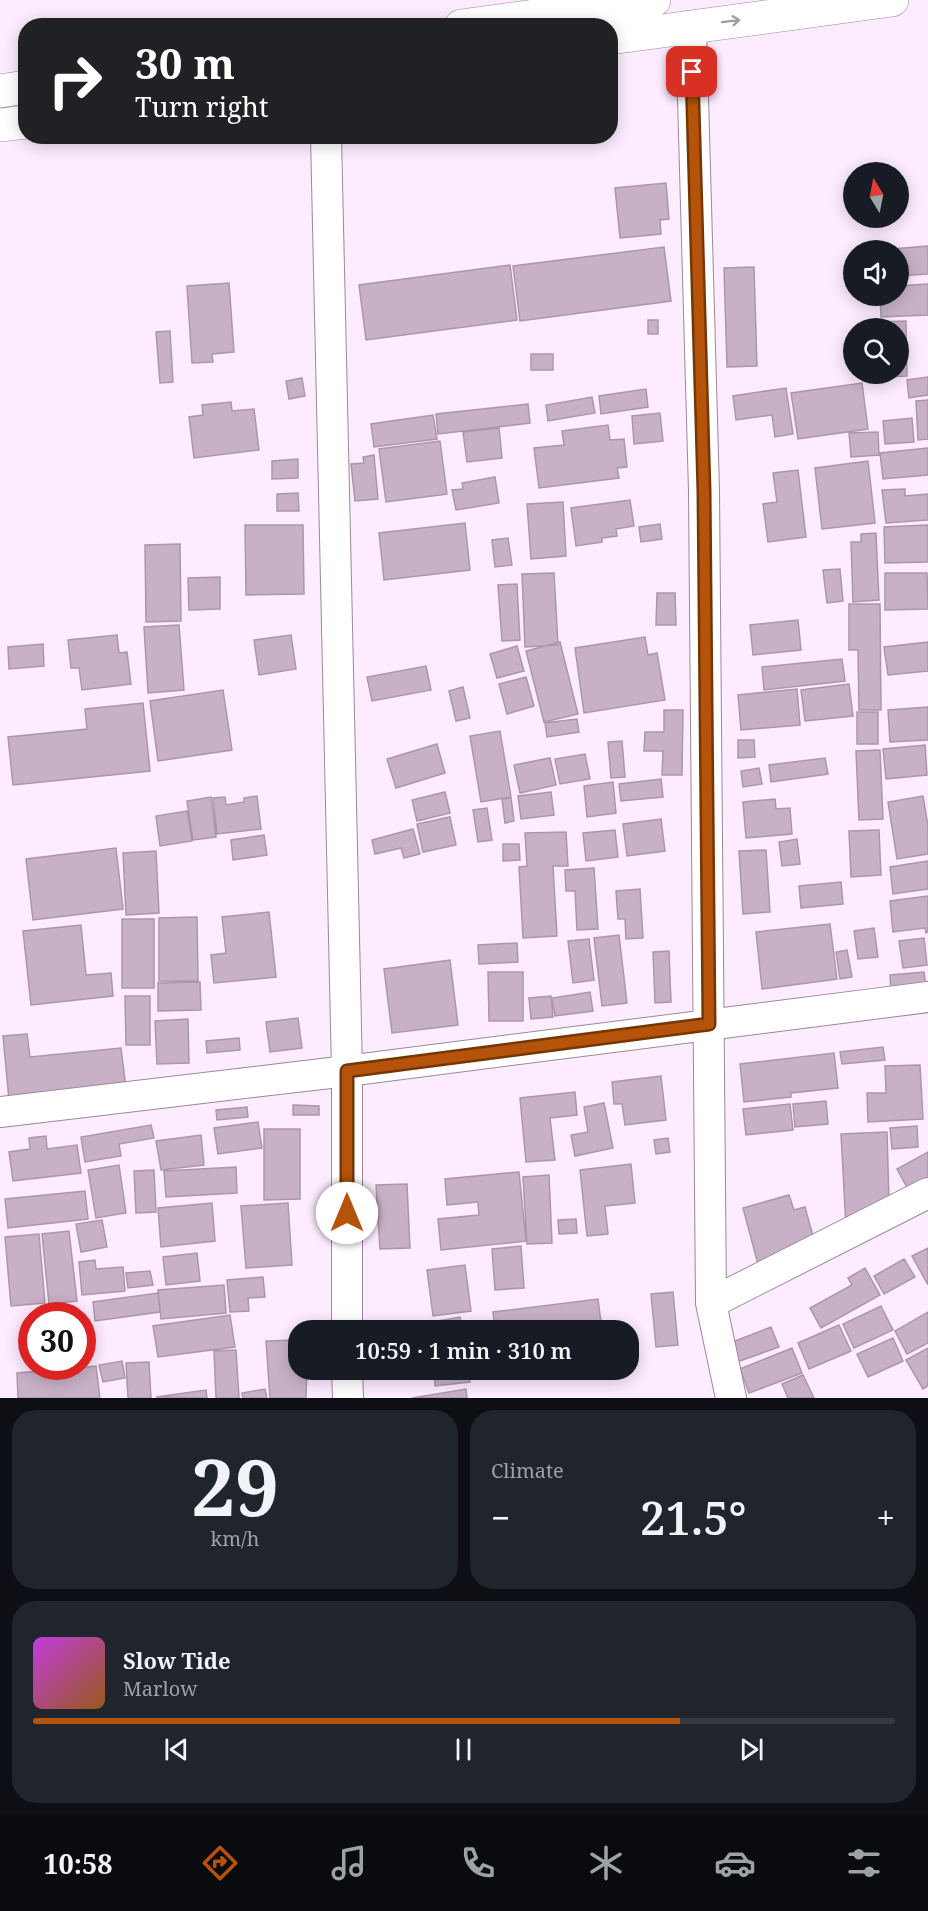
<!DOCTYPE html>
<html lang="en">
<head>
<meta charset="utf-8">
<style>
	:root { --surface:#171b24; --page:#20242c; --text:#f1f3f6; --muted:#9ea1a6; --line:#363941; --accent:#b45309 }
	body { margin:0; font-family:"Noto Serif",serif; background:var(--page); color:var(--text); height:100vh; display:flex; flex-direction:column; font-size:22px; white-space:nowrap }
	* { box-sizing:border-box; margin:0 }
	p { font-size:20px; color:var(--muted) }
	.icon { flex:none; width:33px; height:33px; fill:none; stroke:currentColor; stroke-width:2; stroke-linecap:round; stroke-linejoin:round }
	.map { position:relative; height:1398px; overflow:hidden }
	.sheet { display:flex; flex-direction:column; gap:12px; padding:12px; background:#0d0f14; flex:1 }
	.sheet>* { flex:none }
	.hud { position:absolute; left:18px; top:18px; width:600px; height:126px; border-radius:24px; box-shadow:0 3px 15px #0003; background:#202124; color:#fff; overflow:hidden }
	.needle { width:39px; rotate:350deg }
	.fabs { position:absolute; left:843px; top:162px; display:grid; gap:12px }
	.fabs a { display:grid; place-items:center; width:66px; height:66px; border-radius:50%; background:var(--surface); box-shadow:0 3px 15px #0003; font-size:30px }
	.speed { position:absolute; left:18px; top:1302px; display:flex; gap:12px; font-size:30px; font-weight:700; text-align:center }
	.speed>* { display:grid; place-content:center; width:78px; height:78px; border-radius:50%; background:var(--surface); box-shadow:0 3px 15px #0003; line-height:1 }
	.speed .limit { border:9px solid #d22; background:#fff; color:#111 }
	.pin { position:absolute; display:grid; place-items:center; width:51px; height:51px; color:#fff; margin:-26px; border-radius:12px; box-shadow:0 3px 9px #0006 }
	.me { position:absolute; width:66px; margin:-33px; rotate:0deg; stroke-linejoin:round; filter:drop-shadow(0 0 4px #0008) }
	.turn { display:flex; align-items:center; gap:21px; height:126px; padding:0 18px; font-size:27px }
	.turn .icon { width:78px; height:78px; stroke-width:2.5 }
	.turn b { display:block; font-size:42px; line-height:51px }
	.big { font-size:45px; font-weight:600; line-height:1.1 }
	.sheet .widget { flex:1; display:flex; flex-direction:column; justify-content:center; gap:9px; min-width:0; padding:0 21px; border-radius:24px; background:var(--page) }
	.sheet .dial { align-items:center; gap:0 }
	.dial b { font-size:78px; line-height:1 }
	.song { display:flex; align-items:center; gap:18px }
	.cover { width:72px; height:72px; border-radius:9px; background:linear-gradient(135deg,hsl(290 70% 55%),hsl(30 70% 35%)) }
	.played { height:6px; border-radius:3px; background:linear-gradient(90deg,var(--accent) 75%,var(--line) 75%) }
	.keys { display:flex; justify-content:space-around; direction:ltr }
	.heat { display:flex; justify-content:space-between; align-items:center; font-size:33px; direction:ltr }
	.sheet .tiles { flex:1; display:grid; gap:12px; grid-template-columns:1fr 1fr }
	.widget:last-child { grid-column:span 2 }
	.trip { position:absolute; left:288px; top:1320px; width:351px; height:60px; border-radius:24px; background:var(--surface); box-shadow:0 3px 15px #0003; font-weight:600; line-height:60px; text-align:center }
	.tab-bar { display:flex; height:96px; justify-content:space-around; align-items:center; background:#090b0e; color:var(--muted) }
	.tab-bar .icon { width:42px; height:42px }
	.tab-bar .on { color:var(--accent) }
	.tab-bar b { font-size:27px; color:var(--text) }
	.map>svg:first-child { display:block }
	.building { fill:#c8b1c7; stroke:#ac96ab; stroke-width:1.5 }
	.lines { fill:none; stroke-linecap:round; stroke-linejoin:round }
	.minor-casing { stroke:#9c879d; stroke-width:32 }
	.trunk-casing { stroke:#9c879d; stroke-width:34 }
	.minor { stroke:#fff; stroke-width:30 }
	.trunk { stroke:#fff; stroke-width:33 }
	.oneway { stroke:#9f9c9f }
	.route-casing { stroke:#753606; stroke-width:15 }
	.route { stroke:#b45309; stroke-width:10 }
</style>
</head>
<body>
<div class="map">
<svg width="928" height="1398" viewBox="0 0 928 1398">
	<rect width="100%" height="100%" fill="#fdebff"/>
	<path class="building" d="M666 183 669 219 660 220 661 234 620 238 615 188Z
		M928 246V274L898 276V250H880Z
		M664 247 671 301 520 321 513 266Z
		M510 265 517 320 366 340 359 285Z
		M754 267 757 366 727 367 724 268Z
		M229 283 234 352 212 354 213 362 192 363 187 286Z
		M928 284V315L881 317 880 296H898V286Z
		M648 320H658V334H648Z
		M906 321 907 376 880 377V374H898V328H879V322Z
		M170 331 173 382 160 383 156 332Z
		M531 354H553V370H531Z
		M928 377V395L909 398 907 380Z
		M302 378 305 396 289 399 286 381Z
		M862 383 868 429 798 439 791 393Z
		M786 388 793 434 775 437 772 415 736 420 733 396Z
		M646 389 648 407 601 414 599 396Z
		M592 397 595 413 548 421 546 405Z
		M928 400V439L918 440 916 401Z
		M231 402 232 411 254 409 259 450 194 458 189 417 203 415 202 405Z
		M528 404 530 423 438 434 436 414Z
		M660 413 663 441 634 444 632 416Z
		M433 415 437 439 374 447 371 424Z
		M912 418 914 442 885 444 883 421Z
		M608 425 610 440 624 439 627 467 617 468 619 478 539 488 534 448 564 445 562 431Z
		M499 428 502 458 467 462 463 432Z
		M878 432 879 455 851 457 849 433Z
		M440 441 447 494 386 502 379 449Z
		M928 448V475L883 479 880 453Z
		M374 455 378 499 355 501 351 464 364 463 363 457Z
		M298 459V478L272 479V461Z
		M868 461 875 523 822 529 815 468Z
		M798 470 806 537 768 542 763 504 777 502 773 473Z
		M495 477 499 503 456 510 452 490 463 489 462 483Z
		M905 489V496L928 494V520L886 523 882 490Z
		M298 493 299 511H277V494Z
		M630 500 634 526 616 529 617 536 602 538V542L576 546 571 508Z
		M563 502 566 556 531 559 527 504Z
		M465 523 470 570 384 580 379 533Z
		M660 524 662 539 641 542 639 527Z
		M245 525H303L304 594 246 595Z
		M928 525V562L885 563 884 527Z
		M876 533 879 600 853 602 851 542H861V534Z
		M508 538 512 565 495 567 492 540Z
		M180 544 181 621 146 622 145 545Z
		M840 569 843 601 827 603 823 570Z
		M554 573 558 645 525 647 522 574Z
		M885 573H927L928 609 885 610Z
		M220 577V609L189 610 188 578Z
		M517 584 520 640 502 641 498 585Z
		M657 593H675L676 625H656Z
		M849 604H880L881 710H859L858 650H849Z
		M798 620 801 650 753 655 750 625Z
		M179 625 184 690 148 693 144 627Z
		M117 635 119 653 127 652 131 684 82 690 79 668H71L68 640Z
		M291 635 296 669 259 675 254 640Z
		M645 637 648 655 657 653 665 700 584 713 575 648Z
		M560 642 578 714 544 722 526 651Z
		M928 642V671L888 675 884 647Z
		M43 644 44 666 9 669 8 647Z
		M517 646 524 671 497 678 490 654Z
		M842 659 845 681 764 690 762 667Z
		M426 666 431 690 372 701 367 677Z
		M526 677 534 706 507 714 499 684Z
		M849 684 853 716 805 721 801 690Z
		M463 687 470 718 456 721 449 691Z
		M797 689 800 725 741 730 738 695Z
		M223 690 232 750 158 761 150 701Z
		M143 703 150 771 13 785 8 737 87 729 85 709Z
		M928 707V740L890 742 888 710Z
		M664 710H683L682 775H662L663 751H644L645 732H664Z
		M857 712H878V744H857Z
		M577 719 579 732 547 737 545 723Z
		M500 731 511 797 481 802 470 736Z
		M738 740H754L755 757 738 758Z
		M622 741 625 777 611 778 608 742Z
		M437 744 445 773 396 788 387 759Z
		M925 745 927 775 886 779 883 749Z
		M880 750 883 819 859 820 856 751Z
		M585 754 590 779 560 784 555 759Z
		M550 758 556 785 520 793 514 765Z
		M825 758 828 774 771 782 769 765Z
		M759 768 762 784 743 787 741 771Z
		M661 779 663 797 621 801 619 784Z
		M613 782 616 813 587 817 584 786Z
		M445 792 450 813 417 821 412 800Z
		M551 792 554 815 521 819 518 796Z
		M257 796 261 829 217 834 213 798 225 797 226 805 244 802V798Z
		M923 796 928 826V854L897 859 888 802Z
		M211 797 216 837 193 840 187 801Z
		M511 798 514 821 505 823 502 799Z
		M775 799 776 809 790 808 792 834 746 838 743 802Z
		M487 808 492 840 478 842 473 810Z
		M187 811 192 841 160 846 156 816Z
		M450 817 456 845 423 852 417 824Z
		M661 819 665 851 627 856 623 824Z
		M413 829 420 854 404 858 401 848 375 854 372 840Z
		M615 830 618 857 586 861 583 833Z
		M879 830 881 875 851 877 849 831Z
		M566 832 568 866H553L557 936 523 938 519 867 527 866 525 833Z
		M264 835 267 855 233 860 231 840Z
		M797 839 800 864 782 866 779 842Z
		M503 844H519L520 860 503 861Z
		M116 848 123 909 33 920 26 859Z
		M766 850 770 912 743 914 739 851Z
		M156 851 159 913 126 915 123 853Z
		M928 861V889L893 894 890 867Z
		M594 868 598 929 577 930 575 891H566L565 870Z
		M841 882 843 904 801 908 799 886Z
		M640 889 643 938 626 939 625 919H618L616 891Z
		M928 896V932L926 933 925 928 893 932 890 901Z
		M269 912 276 977 214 983 211 955 226 953 222 917Z
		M197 917 198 981H159V918Z
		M122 919H154V988H122Z
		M830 924 837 979 762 989 756 932Z
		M81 925 86 975 111 973 113 996 31 1005 23 931Z
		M874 928 878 957 858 959 854 931Z
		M619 935 627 1003 602 1006 594 938Z
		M924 938 927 965 903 968 899 941Z
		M589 939 594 980 573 983 568 941Z
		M517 943 518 962 479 964 478 945Z
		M847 950 852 977 840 979 836 952Z
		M669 951 671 1002 655 1003 653 952Z
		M450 960 458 1025 392 1033 384 969Z
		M488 972H523V1021H489Z
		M924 972 926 989 891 993 890 975Z
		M200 982 201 1010 158 1011V983Z
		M590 992 593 1011 555 1016 552 998Z
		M125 996H150V1045H126Z
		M551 996 553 1017 531 1019 529 998Z
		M298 1018 302 1048 270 1052 266 1022Z
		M188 1019 189 1063 157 1064 155 1021Z
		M27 1034 30 1057 121 1048 126 1088 9 1100 3 1036Z
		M239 1038 240 1050 207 1053 206 1041Z
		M883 1047 885 1060 842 1064 840 1052Z
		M834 1053 838 1088 791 1093V1097L744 1102 740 1064Z
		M920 1065 923 1119 868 1122 867 1093H886L885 1066Z
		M661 1076 666 1120 625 1125 622 1104H614L612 1082Z
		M575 1092 577 1115 550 1118 555 1160 526 1162 520 1098Z
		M826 1101 828 1124 795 1127 793 1104Z
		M604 1103 613 1148 575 1156 571 1135 588 1132 584 1107Z
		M790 1104 793 1130 746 1135 743 1109Z
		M293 1105 319 1106V1115H293Z
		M247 1107 248 1117 217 1120 216 1110Z
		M258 1122 262 1148 218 1154 214 1128Z
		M151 1125 154 1138 119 1144 121 1156 85 1162 81 1137Z
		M917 1126 918 1147 892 1149 890 1128Z
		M264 1129H300V1199L264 1200Z
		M887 1132 889 1200 846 1227 841 1134Z
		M201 1135 204 1165 161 1170 156 1141Z
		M46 1136 47 1149 77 1145 81 1173 13 1181 9 1152 30 1149 29 1138Z
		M668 1138 670 1152 656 1154 654 1140Z
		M928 1152V1180L909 1191 897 1169Z
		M631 1164 635 1203 605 1206 608 1234 587 1236 580 1170Z
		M119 1165 126 1213 96 1218 88 1170Z
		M236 1167 237 1193 166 1197 164 1171Z
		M154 1170 156 1212 136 1213 134 1171Z
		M519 1172 526 1241 441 1250 438 1219 479 1215 478 1202 447 1205 445 1179Z
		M549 1175 552 1243 527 1244 523 1177Z
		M407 1184 410 1248 380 1249 376 1185Z
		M85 1191 88 1219 8 1228 5 1199Z
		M789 1195 794 1210 805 1207 816 1247 758 1264 743 1208Z
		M212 1203 215 1241 161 1247 158 1208Z
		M288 1203 292 1265 246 1268 241 1206Z
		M576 1219 577 1233 559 1234 558 1220Z
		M102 1220 107 1247 81 1252 76 1224Z
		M69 1231 77 1301 49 1304 42 1234Z
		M39 1234 45 1303 11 1306 5 1237Z
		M521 1246 524 1288 495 1290 492 1249Z
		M928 1248V1285L912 1256Z
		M197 1253 200 1281 166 1285 163 1257Z
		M904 1259 915 1277 884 1294 874 1276Z
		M95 1260 96 1269 123 1267 125 1291 82 1295 79 1262Z
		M465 1265 471 1311 433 1316 427 1270Z
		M865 1268 880 1295 821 1328 810 1308 852 1285 848 1278Z
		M150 1271 153 1285 128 1288 126 1273Z
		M263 1277 265 1297 248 1298 249 1311 230 1312 227 1280Z
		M224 1285 226 1313 161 1319 158 1290Z
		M673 1292 678 1345 656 1347 651 1294Z
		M158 1293 160 1312 95 1321 93 1302Z
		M598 1299 602 1330H495L493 1312Z
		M881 1306 893 1330 854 1348 843 1324Z
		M928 1312V1343L907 1354 895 1331Z
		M230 1315 235 1347 158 1357 153 1326Z
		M460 1317 462 1330H432L431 1322Z
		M426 1324V1330H373L372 1327Z
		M839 1325 851 1351 809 1369 798 1343Z
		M771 1327 779 1347 737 1362 730 1343Z
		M893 1338 903 1361 868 1377 857 1354Z
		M298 1340V1370H307L306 1398H270L266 1341Z
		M792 1348 802 1373 749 1393 740 1369Z
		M928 1348V1386L923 1389 906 1360Z
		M236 1350 239 1398H216L214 1351Z
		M122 1361 125 1378 103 1382 99 1365Z
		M149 1362 151 1398H128L126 1363Z
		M96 1366 100 1398H18L17 1373Z
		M434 1370H468L470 1382 435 1386Z
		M803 1375 814 1398H788L782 1384Z
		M265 1389 267 1398H243L242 1393Z
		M466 1389 467 1398H412Z
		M206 1390 207 1398 156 1397Z"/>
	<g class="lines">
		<defs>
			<path id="minor" d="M691 26 704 491 711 1303 731 1398
				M326 136 347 1071V1330
				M0 1112 347 1071 928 997
				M711 1303 928 1193
				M347 1370 348 1398"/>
			<path id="trunk" d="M461 26 654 0
				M610 38 892 0
				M0 91 26 87
				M0 125 26 122"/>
		</defs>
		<use href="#minor" class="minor-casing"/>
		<use href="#trunk" class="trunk-casing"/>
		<use href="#minor" class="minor"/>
		<use href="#trunk" class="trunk"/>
	</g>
	<defs><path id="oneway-shaft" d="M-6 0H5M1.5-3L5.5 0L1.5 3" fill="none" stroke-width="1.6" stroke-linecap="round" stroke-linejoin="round" transform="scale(1.5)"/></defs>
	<use class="oneway" href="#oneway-shaft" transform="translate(731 21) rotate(-7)"/>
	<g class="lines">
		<defs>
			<path id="route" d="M347 1213V1071L709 1024 704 491 692 72"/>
		</defs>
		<use href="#route" class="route-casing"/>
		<use href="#route" class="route"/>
	</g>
</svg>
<div class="fabs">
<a><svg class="needle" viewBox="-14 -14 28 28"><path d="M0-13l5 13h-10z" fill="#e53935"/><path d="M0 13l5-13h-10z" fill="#9ea1a6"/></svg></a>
<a><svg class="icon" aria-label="sound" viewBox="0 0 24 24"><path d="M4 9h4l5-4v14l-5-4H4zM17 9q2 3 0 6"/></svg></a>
<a><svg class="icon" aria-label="search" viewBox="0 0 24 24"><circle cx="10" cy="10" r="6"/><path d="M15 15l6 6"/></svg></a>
</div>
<div class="speed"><div class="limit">30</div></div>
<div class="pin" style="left:692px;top:72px;background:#d93025"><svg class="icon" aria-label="arrive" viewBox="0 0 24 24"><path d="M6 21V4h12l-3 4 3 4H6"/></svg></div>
<svg class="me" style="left:347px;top:1213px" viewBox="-20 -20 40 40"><circle r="19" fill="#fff"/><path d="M0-13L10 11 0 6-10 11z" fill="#b45309"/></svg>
<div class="trip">10:59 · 1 min · 310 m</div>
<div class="hud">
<div class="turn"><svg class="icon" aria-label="right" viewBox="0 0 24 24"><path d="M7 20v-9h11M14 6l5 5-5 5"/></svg><div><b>30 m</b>Turn right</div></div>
</div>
</div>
<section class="sheet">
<div class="tiles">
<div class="widget dial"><b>29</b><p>km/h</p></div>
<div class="widget"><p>Climate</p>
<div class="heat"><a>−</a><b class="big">21.5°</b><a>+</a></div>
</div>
<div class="widget">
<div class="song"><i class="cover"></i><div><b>Slow Tide</b><p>Marlow</p></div></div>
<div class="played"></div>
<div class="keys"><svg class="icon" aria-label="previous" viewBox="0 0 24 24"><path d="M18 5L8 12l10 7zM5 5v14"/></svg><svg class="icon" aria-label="pause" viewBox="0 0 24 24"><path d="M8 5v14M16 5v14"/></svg><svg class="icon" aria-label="next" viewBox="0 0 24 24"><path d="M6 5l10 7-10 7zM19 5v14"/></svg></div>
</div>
</div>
</section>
<nav class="tab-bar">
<b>10:58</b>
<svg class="icon on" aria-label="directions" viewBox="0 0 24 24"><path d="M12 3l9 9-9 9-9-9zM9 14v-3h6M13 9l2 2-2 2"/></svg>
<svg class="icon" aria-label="music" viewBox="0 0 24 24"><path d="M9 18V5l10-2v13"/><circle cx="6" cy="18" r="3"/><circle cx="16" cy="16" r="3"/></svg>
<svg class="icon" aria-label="phone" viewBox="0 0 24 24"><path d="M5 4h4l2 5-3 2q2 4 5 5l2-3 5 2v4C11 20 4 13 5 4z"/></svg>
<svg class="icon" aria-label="climate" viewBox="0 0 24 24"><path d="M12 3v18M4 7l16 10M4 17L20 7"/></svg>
<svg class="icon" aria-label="car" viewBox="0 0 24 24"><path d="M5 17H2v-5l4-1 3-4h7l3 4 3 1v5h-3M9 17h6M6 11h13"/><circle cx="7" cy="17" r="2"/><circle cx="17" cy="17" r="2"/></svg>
<svg class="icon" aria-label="filters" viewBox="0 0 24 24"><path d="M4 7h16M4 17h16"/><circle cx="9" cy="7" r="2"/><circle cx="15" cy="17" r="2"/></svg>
</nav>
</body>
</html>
